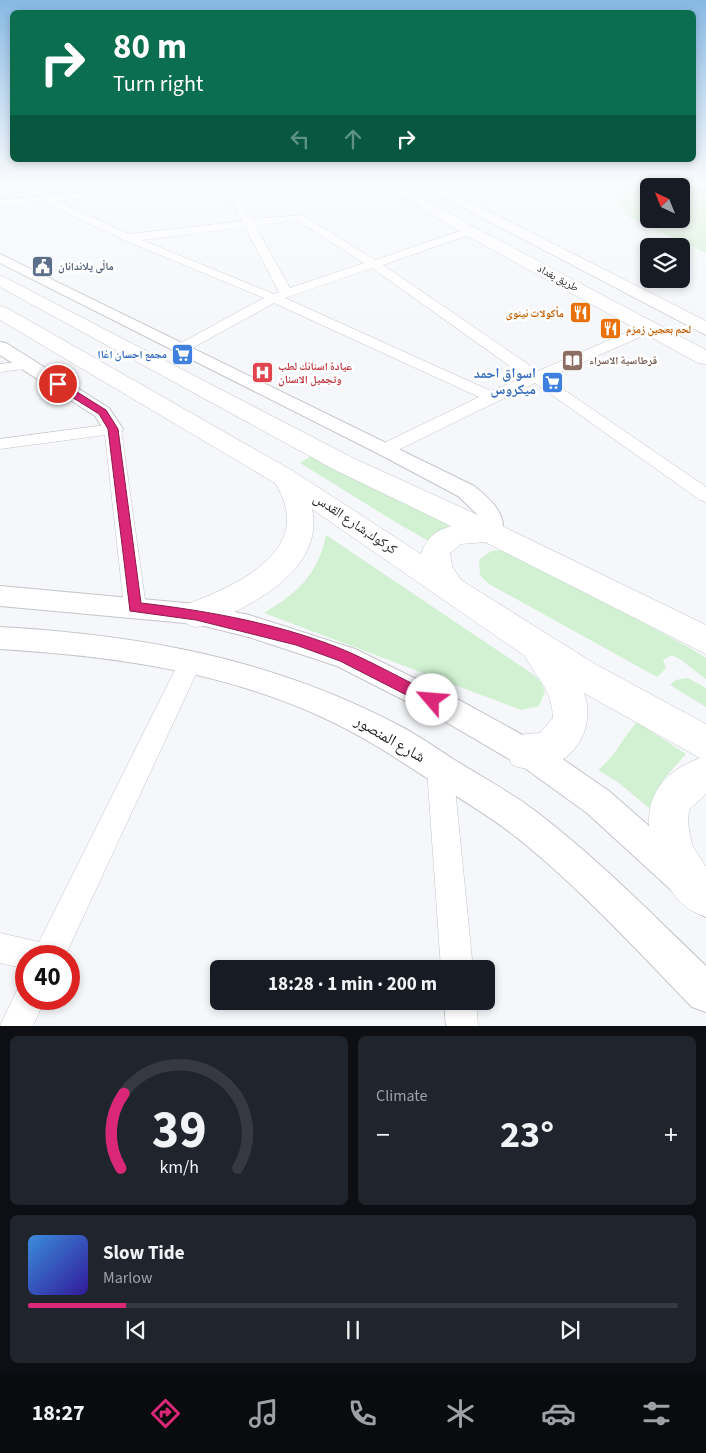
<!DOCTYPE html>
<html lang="en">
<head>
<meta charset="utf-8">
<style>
	:root { --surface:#171b24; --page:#20242c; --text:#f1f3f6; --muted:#9ea1a6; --line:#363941; --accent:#db2777 }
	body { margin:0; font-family:"Source Sans 3","Noto Naskh Arabic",sans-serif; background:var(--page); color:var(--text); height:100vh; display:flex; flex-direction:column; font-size:19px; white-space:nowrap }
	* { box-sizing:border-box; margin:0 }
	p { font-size:16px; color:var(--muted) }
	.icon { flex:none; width:28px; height:28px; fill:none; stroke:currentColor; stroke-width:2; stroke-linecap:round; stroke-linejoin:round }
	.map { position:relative; height:1026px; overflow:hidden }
	.drawer { display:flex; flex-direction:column; gap:10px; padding:10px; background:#0d0f14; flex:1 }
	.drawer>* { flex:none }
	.top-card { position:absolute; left:10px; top:10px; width:686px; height:152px; border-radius:8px; box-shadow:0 2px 8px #0003; background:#0b6e4f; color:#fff; overflow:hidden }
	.needle { width:32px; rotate:317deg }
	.controls { position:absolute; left:640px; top:178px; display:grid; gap:10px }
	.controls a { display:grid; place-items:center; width:50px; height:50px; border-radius:8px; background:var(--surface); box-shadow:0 2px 8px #0003; font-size:25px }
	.speed { position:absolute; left:15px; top:945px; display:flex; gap:10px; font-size:25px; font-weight:700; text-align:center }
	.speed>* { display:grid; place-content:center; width:65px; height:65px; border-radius:50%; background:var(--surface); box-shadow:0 2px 8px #0003; line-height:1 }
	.speed .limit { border:8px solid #d22; background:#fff; color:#111 }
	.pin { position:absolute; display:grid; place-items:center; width:42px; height:42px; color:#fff; margin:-21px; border:2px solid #fff; border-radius:50%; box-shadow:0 1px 5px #0007 }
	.me { position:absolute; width:55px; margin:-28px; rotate:297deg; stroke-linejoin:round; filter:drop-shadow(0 0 4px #0008) }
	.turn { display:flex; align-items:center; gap:18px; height:105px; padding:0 20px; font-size:22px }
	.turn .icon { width:65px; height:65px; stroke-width:2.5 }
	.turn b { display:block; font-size:35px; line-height:42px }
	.lanes { display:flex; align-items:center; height:48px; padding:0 20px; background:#0003; justify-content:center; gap:25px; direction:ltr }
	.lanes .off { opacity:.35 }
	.big { font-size:38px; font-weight:700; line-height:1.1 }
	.drawer .tile { flex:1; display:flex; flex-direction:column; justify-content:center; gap:8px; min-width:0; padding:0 18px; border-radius:8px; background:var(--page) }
	.drawer .dial { align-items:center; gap:0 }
	.dial svg { height:130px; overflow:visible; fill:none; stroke:var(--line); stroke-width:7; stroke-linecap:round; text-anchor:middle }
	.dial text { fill:var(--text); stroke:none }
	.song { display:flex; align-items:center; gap:15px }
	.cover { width:60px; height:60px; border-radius:8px; background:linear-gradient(135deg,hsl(210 70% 55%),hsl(250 70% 35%)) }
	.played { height:5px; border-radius:2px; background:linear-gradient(90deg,var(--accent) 15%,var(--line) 15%) }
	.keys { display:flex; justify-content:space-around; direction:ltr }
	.heat { display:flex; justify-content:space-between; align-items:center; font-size:28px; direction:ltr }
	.drawer .tiles { flex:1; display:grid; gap:10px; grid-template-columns:1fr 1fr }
	.tile:last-child { grid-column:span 2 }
	.trip { position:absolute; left:210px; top:960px; width:285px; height:50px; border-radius:8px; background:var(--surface); box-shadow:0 2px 8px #0003; font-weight:700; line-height:50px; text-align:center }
	.tab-bar { display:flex; height:80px; justify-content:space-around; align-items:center; background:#090b0e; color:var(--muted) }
	.tab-bar .icon { width:35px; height:35px }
	.tab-bar .on { color:var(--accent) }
	.tab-bar b { font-size:22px; color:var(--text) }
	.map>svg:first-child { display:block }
	.green { fill:#d1f1d2; fill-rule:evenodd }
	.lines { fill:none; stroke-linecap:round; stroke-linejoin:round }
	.minor-casing { stroke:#c4c5c9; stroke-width:1 }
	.tertiary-casing { stroke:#c4c5c9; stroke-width:2 }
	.primary-casing { stroke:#c4c5c9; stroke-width:1 }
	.minor { fill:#fff; fill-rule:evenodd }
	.tertiary { fill:#fff; fill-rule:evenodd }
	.primary { fill:#fff; fill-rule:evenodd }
	.route { fill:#db2777; stroke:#8e194d }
	.labels { text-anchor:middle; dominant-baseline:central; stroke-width:5; stroke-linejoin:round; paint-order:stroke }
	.far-service-label { font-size:11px; font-weight:bold; fill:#4e5e75; stroke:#fff; text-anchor:start }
	.far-street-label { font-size:11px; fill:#222324; stroke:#fff }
	.far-food-label { font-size:11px; font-weight:bold; fill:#c56008; stroke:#fff; text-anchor:end }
	.far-shop-label { font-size:11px; font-weight:bold; fill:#366cbe; stroke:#fff; text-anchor:end }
	.far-education-label { font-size:11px; font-weight:bold; fill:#785e54; stroke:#fff; text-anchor:start }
	.far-health-label { font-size:11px; font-weight:bold; fill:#be3a42; stroke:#fff; text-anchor:start }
	.shop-label { font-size:14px; font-weight:bold; fill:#366cbe; stroke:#fff; text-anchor:end }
	.street-label { font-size:14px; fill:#222324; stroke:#fff }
	.near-street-label { font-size:16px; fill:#222324; stroke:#fff }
</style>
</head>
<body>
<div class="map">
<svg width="706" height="1026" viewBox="0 0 706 1026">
	<rect width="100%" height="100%" fill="#f5f7fa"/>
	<path class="green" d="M639 182H706V253L630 218 620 201 627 188ZM649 186H681V219H649Z
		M313 455 449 526 434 544C388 519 345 490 300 463Z
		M326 535 534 675 540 681 545 691 539 706 521 710 264 613C298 592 318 575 326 535Z
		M499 550 521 557 690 648 706 658V679C694 671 684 660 672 655L663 660 666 668 657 677 489 584 480 575 479 560 491 551Z
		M688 678 706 688V707L670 685 676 680Z
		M637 722 686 754 664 779 649 808 619 783 598 770C615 757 623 737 637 722Z"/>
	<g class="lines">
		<defs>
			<path id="minor" d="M196 182H230L252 219 302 215 375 260 466 229H474V233L383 265 538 371 644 325H654L656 328 654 331 547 378 706 487V502L700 500 535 383 392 453H380L378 449 380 445 479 397 274 303 187 351H177L175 348 177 345 264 298 124 240 43 202 0 206V200ZM223 185 242 221 129 234 57 201ZM296 220 364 263 290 288 255 226ZM245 227 279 292 274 294 142 240ZM372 268 525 377 491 391 285 298Z
				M28 361 35 365 33 368 0 372V364Z
				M113 424 119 425 121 429 146 607 143 613 135 616 127 613 124 607 105 435 0 449V439Z
				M191 651 199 654 202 661 65 956H26V969L0 963V933L39 942 183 654Z
				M440 755 449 759 453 768 473 969H441L427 768 431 759Z
				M26 984V999H45L33 1026H0L18 988Z
				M444 1001H476L478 1026H446Z"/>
			<path id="tertiary" d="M0 254 474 486C489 498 512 517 499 539L491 541 483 539 479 533 478 515 458 496 379 454 0 263Z
				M0 342 6 343 109 408 123 429 120 433 113 435 106 433 95 416 0 355Z
				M0 586 196 604 249 615 355 649 459 700 548 749 609 791 706 876V917L694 911 587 813 526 769 439 718 337 666 249 637 196 624 0 606Z
				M0 627C142 635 274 659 402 727 419 736 436 748 453 759 482 777 512 793 538 813 598 859 652 914 706 966V1012L692 1007C635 948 579 887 515 836 488 815 459 798 430 780 396 758 363 736 326 719 224 671 112 656 0 649Z"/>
			<path id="primary" d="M378 182H394L476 228 706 350V364L698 363 464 234Z
				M414 182H431L706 321V335Z
				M0 275 353 458 500 525 706 625V654L485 542 461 544 450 553 452 566 461 580 595 664 706 724V794L689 810 688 823 692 845 706 867V913L701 915C678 906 669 890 660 867 639 818 646 778 700 758L584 693C600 738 558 783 512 765L506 752 512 739 525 734 540 733 553 718C552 688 537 680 525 656L312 509C323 560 272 594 232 613 222 617 206 627 196 627 193 627 188 624 185 623L180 614 185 605C235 586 318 551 275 483L0 320V306L7 308 293 471 421 554C426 538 435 531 451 526L335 470 0 287Z"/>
		</defs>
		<use href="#minor" class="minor-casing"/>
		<use href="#tertiary" class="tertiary-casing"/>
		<use href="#primary" class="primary-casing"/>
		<use href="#minor" class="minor"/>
		<use href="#tertiary" class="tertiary"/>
		<use href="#primary" class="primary"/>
	</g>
	<linearGradient id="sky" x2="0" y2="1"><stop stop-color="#87b9e4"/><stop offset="0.56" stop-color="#fafbfd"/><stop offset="1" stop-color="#fafbfd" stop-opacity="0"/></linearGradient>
	<rect width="706" height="325" fill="url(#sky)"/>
	<path class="route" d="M54 382H61L106 410 118 429 141 603C210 611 287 625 351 653 380 666 408 682 437 696L439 700 437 705 432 707 426 705 340 661 296 645 196 620 130 611 108 429 99 414 54 386Z"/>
	<defs>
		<symbol id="civic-square" viewBox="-11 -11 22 22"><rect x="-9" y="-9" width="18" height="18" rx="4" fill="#5c6f8a" stroke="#fff"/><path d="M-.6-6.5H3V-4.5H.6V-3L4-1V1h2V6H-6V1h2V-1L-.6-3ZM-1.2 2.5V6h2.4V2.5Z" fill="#fff"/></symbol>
		<symbol id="restaurant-square" viewBox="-11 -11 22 22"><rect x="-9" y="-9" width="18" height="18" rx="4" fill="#e8710a" stroke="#fff"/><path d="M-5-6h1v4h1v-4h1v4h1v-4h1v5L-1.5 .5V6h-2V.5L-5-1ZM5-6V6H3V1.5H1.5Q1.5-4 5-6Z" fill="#fff"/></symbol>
		<symbol id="supermarket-square" viewBox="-11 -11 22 22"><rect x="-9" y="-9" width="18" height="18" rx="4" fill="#3f7fe0" stroke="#fff"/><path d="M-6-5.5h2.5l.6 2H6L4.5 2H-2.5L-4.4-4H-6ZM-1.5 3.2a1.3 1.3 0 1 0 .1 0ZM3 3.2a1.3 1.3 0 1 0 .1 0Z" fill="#fff"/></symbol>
		<symbol id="library-square" viewBox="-11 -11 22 22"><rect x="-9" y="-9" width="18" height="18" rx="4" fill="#8d6e63" stroke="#fff"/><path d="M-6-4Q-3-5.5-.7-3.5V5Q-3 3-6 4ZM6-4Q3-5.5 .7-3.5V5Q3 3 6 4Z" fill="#fff"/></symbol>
		<symbol id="hospital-square" viewBox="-11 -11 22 22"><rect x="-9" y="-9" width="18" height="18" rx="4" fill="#e0444e" stroke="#fff"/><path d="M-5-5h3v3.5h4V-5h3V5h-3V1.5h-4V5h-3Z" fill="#fff"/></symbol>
	</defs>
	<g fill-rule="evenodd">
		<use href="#civic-square" x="30" y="254" width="25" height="25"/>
		<use href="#restaurant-square" x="568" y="300" width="25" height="25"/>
		<use href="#restaurant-square" x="598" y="316" width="25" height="25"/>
		<use href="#supermarket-square" x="170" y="342" width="25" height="25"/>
		<use href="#library-square" x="560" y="348" width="25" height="25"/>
		<use href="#hospital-square" x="250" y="360" width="25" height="25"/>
		<use href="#supermarket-square" x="540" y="370" width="25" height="25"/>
	</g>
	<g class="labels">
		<g class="far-service-label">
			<text x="58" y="266">ماڵی پلاندانان</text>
		</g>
		<g class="far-street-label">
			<text transform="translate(558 278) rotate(28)">طريق بغداد</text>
		</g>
		<g class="far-food-label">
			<text x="564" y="313">مأكولات نينوى</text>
			<text x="626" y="329" text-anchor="start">لحم بعجين زمزم</text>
		</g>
		<g class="far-shop-label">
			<text x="167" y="354">مجمع احسان اغاا</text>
		</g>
		<g class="far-education-label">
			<text x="589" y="360">قرطاسية الاسراء</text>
		</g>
		<g class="far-health-label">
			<text x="278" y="366">عيادة اسنانك لطب<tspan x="278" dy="13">وتجميل الاسنان</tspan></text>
		</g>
		<g class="shop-label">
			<text x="536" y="374">اسواق احمد<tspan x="536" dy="16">ميكروس</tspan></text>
		</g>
		<g class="street-label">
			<text transform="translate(355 524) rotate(34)">كركوك,شارع القدس</text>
		</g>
		<g class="near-street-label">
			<text transform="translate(390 739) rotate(30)">شارع المنصور</text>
		</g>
	</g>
</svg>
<div class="controls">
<a><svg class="needle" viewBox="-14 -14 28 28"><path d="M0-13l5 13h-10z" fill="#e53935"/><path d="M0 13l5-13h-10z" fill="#9ea1a6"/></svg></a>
<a><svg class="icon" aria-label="layers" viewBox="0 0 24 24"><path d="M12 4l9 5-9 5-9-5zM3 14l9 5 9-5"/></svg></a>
</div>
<div class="speed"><div class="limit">40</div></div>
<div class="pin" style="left:58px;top:384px;background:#d93025"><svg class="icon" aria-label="arrive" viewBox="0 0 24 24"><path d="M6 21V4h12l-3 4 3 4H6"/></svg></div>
<svg class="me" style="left:432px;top:700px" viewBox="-20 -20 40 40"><circle r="19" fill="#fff"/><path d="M0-13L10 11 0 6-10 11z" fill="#db2777"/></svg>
<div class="trip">18:28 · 1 min · 200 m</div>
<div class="top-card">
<div class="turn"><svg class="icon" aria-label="right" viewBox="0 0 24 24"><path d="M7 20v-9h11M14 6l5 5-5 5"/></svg><div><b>80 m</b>Turn right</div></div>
<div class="lanes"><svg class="icon off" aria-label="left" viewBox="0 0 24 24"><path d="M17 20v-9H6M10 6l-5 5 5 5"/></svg><svg class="icon off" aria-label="ahead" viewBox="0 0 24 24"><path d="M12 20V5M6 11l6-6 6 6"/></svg><svg class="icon" aria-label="right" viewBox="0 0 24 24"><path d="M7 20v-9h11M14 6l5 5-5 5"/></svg></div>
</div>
</div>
<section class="drawer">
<div class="tiles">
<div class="tile dial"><svg viewBox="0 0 100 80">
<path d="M14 69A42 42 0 1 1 86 69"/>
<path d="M14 69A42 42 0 0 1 16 23" stroke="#db2777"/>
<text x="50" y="56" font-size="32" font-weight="700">39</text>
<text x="50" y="72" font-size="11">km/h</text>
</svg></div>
<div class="tile"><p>Climate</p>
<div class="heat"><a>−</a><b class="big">23°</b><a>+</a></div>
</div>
<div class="tile">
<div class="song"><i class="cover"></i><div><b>Slow Tide</b><p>Marlow</p></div></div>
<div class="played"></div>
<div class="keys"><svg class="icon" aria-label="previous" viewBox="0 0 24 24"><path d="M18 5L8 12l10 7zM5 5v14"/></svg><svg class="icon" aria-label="pause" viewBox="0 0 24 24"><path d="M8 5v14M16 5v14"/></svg><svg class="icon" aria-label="next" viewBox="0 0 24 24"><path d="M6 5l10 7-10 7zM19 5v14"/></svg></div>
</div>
</div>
</section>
<nav class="tab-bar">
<b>18:27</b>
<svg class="icon on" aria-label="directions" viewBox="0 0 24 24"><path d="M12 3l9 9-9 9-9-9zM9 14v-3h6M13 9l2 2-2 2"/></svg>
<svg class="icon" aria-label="music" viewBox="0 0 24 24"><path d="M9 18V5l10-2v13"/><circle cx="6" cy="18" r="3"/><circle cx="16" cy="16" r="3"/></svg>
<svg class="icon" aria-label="phone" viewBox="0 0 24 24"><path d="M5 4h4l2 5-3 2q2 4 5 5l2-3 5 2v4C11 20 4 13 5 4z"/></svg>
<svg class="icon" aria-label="climate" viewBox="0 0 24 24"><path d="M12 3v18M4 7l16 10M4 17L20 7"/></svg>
<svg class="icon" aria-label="car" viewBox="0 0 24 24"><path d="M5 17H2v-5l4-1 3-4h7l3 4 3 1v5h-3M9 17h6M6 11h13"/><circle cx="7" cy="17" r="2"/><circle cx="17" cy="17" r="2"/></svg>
<svg class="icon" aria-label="filters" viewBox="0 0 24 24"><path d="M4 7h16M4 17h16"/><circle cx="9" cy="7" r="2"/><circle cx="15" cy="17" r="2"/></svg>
</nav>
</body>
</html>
